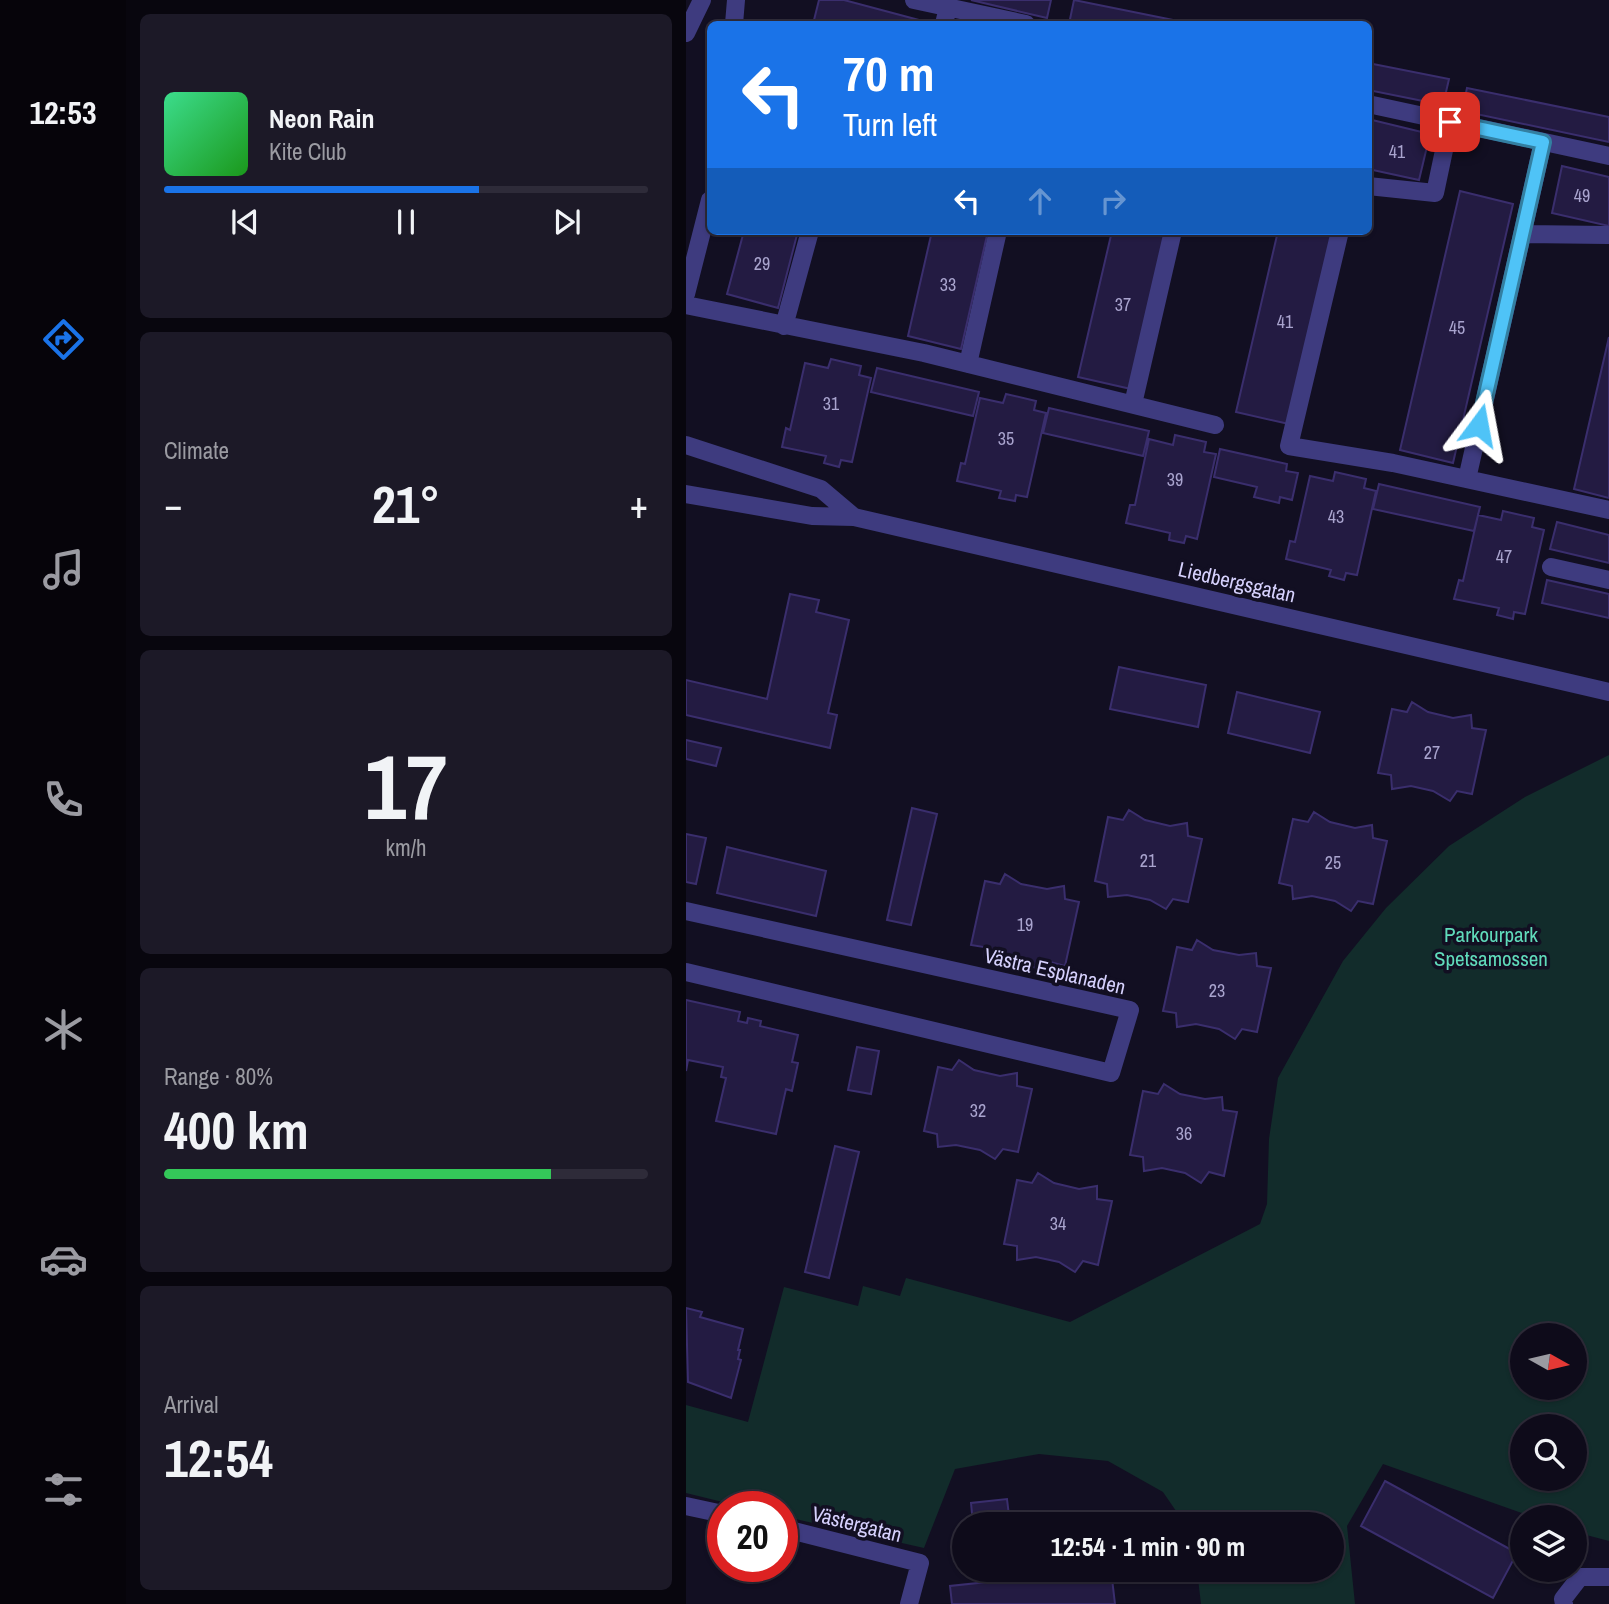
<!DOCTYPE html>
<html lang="en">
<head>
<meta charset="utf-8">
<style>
	:root { --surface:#0e0b1a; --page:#1c1927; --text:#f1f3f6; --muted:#9b9ba2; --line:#2e2b39; --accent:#1a73e8 }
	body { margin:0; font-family:"Archivo Narrow",sans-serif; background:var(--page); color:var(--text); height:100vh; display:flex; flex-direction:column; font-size:26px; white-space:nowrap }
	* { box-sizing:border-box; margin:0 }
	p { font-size:23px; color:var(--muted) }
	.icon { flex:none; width:38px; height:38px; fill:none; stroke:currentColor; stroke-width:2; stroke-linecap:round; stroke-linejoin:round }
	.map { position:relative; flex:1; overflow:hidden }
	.panel { display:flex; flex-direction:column; gap:14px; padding:14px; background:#08060e; width:560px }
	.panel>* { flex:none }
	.guide { position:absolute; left:21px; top:21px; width:665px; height:214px; border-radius:10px; box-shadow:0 2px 5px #0004,0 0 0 2px var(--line); background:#1a73e8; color:#fff; overflow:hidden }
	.needle { width:46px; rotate:98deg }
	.tools { position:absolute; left:824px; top:1323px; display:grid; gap:14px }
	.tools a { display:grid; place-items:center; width:77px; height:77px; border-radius:50%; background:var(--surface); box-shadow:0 2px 5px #0004,0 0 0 2px var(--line); font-size:35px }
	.speed { position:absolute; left:21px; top:1491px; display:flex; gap:14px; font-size:35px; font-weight:700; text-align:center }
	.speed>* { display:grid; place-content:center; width:91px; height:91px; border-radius:50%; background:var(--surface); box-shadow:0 2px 5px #0004,0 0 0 2px var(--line); line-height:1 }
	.speed .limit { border:10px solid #d22; background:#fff; color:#111 }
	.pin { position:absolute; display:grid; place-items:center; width:60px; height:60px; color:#fff; margin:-30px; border-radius:14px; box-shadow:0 4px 10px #0006 }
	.me { position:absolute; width:77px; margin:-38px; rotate:13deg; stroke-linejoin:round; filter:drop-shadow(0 0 5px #0008) }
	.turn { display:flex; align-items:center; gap:24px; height:147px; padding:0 21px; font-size:32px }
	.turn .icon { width:91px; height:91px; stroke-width:2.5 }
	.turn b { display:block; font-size:49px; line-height:60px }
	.lanes { display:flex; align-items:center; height:66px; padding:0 21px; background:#0003; justify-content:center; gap:35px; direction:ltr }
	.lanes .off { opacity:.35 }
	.big { font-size:52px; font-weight:800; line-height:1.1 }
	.panel .card { flex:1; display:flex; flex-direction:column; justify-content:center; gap:10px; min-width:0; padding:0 24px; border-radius:10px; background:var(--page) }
	.panel .dial { align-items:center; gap:0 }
	.dial b { font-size:91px; line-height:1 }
	.song { display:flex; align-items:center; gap:21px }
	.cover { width:84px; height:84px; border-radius:10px; background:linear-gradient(135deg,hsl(150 70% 55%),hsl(120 70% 35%)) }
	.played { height:7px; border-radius:4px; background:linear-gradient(90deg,var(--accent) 65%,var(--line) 65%) }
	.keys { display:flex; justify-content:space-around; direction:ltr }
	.heat { display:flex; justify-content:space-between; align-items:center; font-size:38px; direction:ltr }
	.charge { height:10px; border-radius:5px; background:linear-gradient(90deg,#34c759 80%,var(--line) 0) }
	.trip { position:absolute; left:266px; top:1512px; width:392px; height:70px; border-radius:35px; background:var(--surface); box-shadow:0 2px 5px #0004,0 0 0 2px var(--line); font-weight:800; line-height:70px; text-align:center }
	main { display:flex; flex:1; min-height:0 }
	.dock { display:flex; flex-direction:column; width:126px; justify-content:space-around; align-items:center; background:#06040a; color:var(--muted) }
	.dock .icon { width:49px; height:49px }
	.dock .on { color:var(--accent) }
	.dock b { font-size:32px; color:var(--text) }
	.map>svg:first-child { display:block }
	.green { fill:#122c2b; fill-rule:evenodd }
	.building { fill:#231b42; stroke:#3a2e6d; stroke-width:2 }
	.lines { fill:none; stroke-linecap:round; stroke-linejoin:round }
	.minor { stroke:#3e3b7f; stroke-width:18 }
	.route-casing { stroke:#337fa1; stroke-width:18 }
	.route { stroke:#4fc3f7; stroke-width:12 }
	.labels { text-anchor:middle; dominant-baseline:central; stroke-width:7; stroke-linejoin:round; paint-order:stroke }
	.number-label { font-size:18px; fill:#a9a4ce }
	.street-label { font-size:21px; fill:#d6d1fd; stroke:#120f22 }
	.park-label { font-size:21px; fill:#60dbbb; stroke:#120f22 }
</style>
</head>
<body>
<main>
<nav class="dock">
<b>12:53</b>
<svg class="icon on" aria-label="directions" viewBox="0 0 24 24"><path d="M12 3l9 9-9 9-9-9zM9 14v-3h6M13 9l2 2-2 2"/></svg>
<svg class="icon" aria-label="music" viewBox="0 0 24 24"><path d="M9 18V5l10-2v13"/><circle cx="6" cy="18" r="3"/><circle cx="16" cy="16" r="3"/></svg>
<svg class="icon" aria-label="phone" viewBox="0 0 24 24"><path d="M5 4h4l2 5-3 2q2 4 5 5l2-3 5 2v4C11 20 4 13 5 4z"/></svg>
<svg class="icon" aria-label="climate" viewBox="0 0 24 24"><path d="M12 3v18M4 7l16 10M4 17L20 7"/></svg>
<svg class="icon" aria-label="car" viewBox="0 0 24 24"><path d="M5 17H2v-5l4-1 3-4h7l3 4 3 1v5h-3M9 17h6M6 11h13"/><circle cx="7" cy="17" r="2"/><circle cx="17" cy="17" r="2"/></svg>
<svg class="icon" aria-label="filters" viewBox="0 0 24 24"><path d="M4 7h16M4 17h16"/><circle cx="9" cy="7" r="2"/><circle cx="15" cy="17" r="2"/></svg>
</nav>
<section class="panel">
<div class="card">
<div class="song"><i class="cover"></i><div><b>Neon Rain</b><p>Kite Club</p></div></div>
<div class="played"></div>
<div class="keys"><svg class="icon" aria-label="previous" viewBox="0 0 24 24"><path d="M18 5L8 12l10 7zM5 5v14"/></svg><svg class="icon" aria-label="pause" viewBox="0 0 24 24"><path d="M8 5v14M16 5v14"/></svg><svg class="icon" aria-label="next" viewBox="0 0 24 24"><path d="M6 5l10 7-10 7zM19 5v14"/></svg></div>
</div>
<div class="card"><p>Climate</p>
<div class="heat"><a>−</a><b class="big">21°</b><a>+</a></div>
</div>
<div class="card dial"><b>17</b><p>km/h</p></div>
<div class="card"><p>Range · 80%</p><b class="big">400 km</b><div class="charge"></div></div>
<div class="card"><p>Arrival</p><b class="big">12:54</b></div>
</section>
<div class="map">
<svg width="923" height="1604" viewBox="0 0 923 1604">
	<rect width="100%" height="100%" fill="#120f22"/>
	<path class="green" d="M923 755V1541L889 1532V1517H847L697 1464 661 1526 669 1604H515L511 1570H646V1524H499L477 1492 422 1461 353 1454 269 1469 238 1548 96 1516V1507H57L0 1493V1405L62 1422 98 1287 172 1306 177 1286 214 1296 220 1278 384 1322 574 1224 581 1204 583 1139 592 1078 657 961 700 908 763 846 839 797ZM836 1335H889V1388H836ZM836 1426H889V1479H836Z"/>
	<path class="building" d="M133 0H158L248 24H127Z
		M285 0H365L361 18Z
		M388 0 507 24H383Z
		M682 63 763 79 757 105 682 90Z
		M781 88 923 117V142L776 111Z
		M682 119 744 134 733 180 682 169Z
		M876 166 923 177V226L866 213Z
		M774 191 827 204 767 463 714 450Z
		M58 231H112L92 308 41 294Z
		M246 231H302L275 349 222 336Z
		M426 231H481L445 389 392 377Z
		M592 231H648L603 424 550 412Z
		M923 337V498L888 489Z
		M145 359 175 366 173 375 185 378 166 462 155 460 153 467 138 463 140 456 96 447 100 428 104 430 119 363 142 368Z
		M191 368 293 392 287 416 185 392Z
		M320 394 350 401 348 410 360 413 341 497 330 495 329 501 313 498 315 491 271 481 275 463 279 464 294 398 317 403Z
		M363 408 463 431 457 456 357 433Z
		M489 435 520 442 518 452 530 454 511 539 500 536 498 543 483 540 484 533 440 523 444 505H449L463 439 487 445Z
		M534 449 601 464 600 471 612 473 606 500 594 497 593 503 568 497 571 487 528 477Z
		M649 472 680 479 678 488 690 491 671 575 660 573 658 580 643 576 645 570 600 559 604 541 609 542 624 476 647 481Z
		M693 484 794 507 788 531 687 509Z
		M817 511 848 518 846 527 858 530 839 614 828 612 827 619 811 615 813 608 768 599 773 580 777 581 792 515 815 520Z
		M871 522 923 535V563L864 549Z
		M861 580 923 594V618L856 603Z
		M104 594 133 600 130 612 163 620 142 713 151 715 144 748 0 715V680L81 699Z
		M433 667 520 685 512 727 424 709Z
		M551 692 634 712 624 753 542 733Z
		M726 702 742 712 767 718 785 715 786 728 800 730 786 794 771 791 764 801 747 791 725 786 706 789 705 775 692 773 706 709 721 712Z
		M0 740 35 748 30 766 0 759Z
		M226 808 251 814 225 925 201 920Z
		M443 810 459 820 484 826 501 823 502 836 516 839 502 902 487 899 480 909 464 900 441 895 422 897 421 884 409 881 422 817 437 820Z
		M628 812 644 822 669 828 686 825 687 838 701 841 687 904 672 901 665 911 649 901 626 896 607 899 606 886 593 883 607 819 622 822Z
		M0 834 20 838 10 884 0 882Z
		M41 847 140 871 130 916 31 893Z
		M319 874 335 884 361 889 378 886 379 899 393 902 379 966 364 962 357 973 341 963 318 958 299 960 298 947 285 945 299 881 314 884Z
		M511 940 527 950 553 955 570 953 571 966 585 968 571 1032 556 1029 549 1039 533 1029 510 1024 491 1027 490 1013 477 1011 491 947 506 950Z
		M0 1000 54 1012 52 1021 61 1023 62 1018 75 1021 74 1026 112 1035 106 1062 112 1063 106 1091 100 1089 90 1134 30 1121 40 1078 35 1077 37 1067 2 1060 0 1071Z
		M171 1047 193 1051 185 1094 162 1090Z
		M273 1060 288 1070 314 1076 331 1073V1086L346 1089 332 1152 317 1149 309 1159 294 1150 270 1145 252 1147 251 1134 238 1131 252 1067 266 1070Z
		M478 1084 494 1094 519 1099 536 1097 537 1110 551 1112 538 1176 523 1172 515 1183 499 1173 476 1168 458 1171 457 1157 444 1155 457 1091 472 1094Z
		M149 1146 173 1152 143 1278 119 1272Z
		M352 1173 368 1183 393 1189 411 1186V1199L426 1201 412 1265 397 1261 389 1272 373 1262 350 1257 331 1260V1246L318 1244 331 1180 346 1183Z
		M0 1308 16 1312 14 1317 57 1329 52 1350H54L52 1359 55 1360 45 1398 2 1382Z
		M699 1481 831 1553 807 1598 675 1526Z
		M321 1499 324 1524H287L285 1503Z
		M412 1570H425L429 1604H266L264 1586Z"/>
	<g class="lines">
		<path class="minor" d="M228 0 340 24
			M48 24 50 0
			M258 24 262 7
			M0 33 16 0
			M682 104 923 156
			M682 186 749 193 764 122
			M654 231 603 446 707 463 923 510
			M836 234 922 235
			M0 294 24 200
			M0 305 238 353 529 425
			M98 326 124 231
			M282 364 312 231
			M447 404 487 231
			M0 445 135 489 168 517
			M781 479 857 142
			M0 494 126 516 168 517 923 692
			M865 567 923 580
			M0 911 444 1010 425 1073 0 972
			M0 1506 37 1514
			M96 1528 234 1563 223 1604
			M878 1604 877 1599 894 1577H923"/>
	</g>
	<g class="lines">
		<defs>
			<path id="route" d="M764 122 857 142 793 425"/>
		</defs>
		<use href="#route" class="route-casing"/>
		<use href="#route" class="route"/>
	</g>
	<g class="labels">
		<g class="number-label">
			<text x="711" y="151">41</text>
			<text x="896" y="195">49</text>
			<text x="76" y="263">29</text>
			<text x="262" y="284">33</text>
			<text x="437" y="304">37</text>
			<text x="599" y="321">41</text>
			<text x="771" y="327">45</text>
			<text x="145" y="403">31</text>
			<text x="320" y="438">35</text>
			<text x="489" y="479">39</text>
			<text x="650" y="516">43</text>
			<text x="818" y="556">47</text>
			<text x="746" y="752">27</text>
			<text x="462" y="860">21</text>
			<text x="647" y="862">25</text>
			<text x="339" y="924">19</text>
			<text x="531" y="990">23</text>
			<text x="292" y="1110">32</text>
			<text x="498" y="1133">36</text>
			<text x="372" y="1223">34</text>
		</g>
		<g class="street-label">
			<text transform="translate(551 582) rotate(13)">Liedbergsgatan</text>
			<text transform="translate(369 971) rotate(13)">Västra Esplanaden</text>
			<text transform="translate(171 1524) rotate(14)">Västergatan</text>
		</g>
		<g class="park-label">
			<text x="805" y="934">Parkourpark<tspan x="805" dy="24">Spetsamossen</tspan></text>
		</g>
	</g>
</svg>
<div class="tools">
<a><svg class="needle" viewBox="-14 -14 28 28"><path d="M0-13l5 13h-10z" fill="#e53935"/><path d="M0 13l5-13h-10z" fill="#9b9ba2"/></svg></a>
<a><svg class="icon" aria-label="search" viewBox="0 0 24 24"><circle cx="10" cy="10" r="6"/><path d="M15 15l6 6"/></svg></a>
<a><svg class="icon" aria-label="layers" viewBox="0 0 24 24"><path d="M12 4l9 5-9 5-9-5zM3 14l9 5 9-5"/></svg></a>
</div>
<div class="speed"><div class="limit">20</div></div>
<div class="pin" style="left:764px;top:122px;background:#d93025"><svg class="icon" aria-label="arrive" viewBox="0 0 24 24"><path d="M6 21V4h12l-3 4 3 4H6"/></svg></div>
<svg class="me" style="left:793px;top:425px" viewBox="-20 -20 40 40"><path d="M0-17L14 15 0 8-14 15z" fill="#4fc3f7" stroke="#fff" stroke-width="4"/></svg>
<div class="trip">12:54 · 1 min · 90 m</div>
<div class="guide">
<div class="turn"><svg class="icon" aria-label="left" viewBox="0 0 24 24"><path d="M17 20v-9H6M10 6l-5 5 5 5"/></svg><div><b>70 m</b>Turn left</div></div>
<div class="lanes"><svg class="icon" aria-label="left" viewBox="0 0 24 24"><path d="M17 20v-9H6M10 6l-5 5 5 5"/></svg><svg class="icon off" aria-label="ahead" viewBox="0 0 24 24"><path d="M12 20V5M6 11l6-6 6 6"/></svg><svg class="icon off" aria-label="right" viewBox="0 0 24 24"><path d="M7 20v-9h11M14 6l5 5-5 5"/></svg></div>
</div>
</div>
</main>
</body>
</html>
